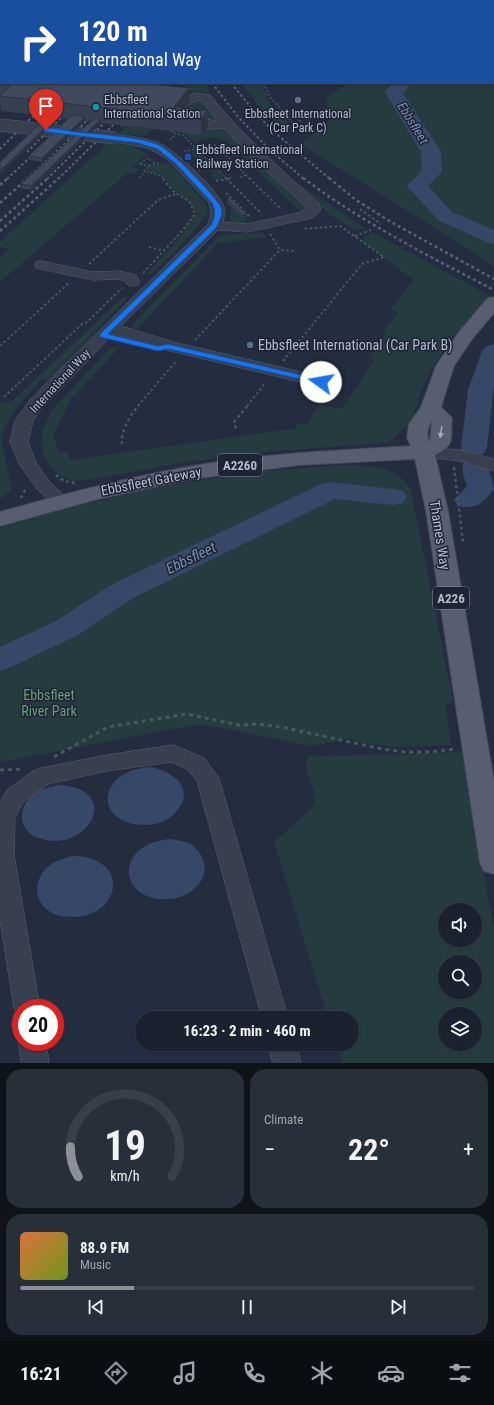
<!DOCTYPE html>
<html lang="en">
<head>
<meta charset="utf-8">
<style>
	:root { --surface:#1a222f; --page:#272f3b; --text:#f1f3f6; --muted:#9fa4aa; --line:#383f4b; --accent:#8c9099 }
	body { margin:0; font-family:"Roboto Condensed",sans-serif; background:var(--page); color:var(--text); height:100vh; display:flex; flex-direction:column; font-size:15px; white-space:nowrap }
	* { box-sizing:border-box; margin:0 }
	p { font-size:13px; color:var(--muted) }
	.icon { flex:none; width:22px; height:22px; fill:none; stroke:currentColor; stroke-width:2; stroke-linecap:round; stroke-linejoin:round }
	.map { position:relative; height:1063px; overflow:hidden }
	.side { display:flex; flex-direction:column; gap:6px; padding:6px; background:#0e131a; flex:1 }
	.side>* { flex:none }
	.hud { position:absolute; left:0px; top:0px; width:494px; height:84px; box-shadow:0 1px 3px #0004,0 0 0 1px var(--line); background:#1a4fa0; color:#fff; overflow:hidden }
	.buttons { position:absolute; left:438px; top:903px; display:grid; gap:8px }
	.buttons a { display:grid; place-items:center; width:44px; height:44px; border-radius:50%; background:var(--surface); box-shadow:0 1px 3px #0004,0 0 0 1px var(--line); font-size:20px }
	.speed { position:absolute; left:12px; top:999px; display:flex; gap:8px; font-size:20px; font-weight:700; text-align:center }
	.speed>* { display:grid; place-content:center; width:52px; height:52px; border-radius:50%; background:var(--surface); box-shadow:0 1px 3px #0004,0 0 0 1px var(--line); line-height:1 }
	.speed .limit { border:6px solid #d22; background:#fff; color:#111 }
	.pin { position:absolute; display:grid; place-items:center; width:34px; height:34px; color:#fff; margin:-41px -17px; border-radius:50% 50% 50% 0; rotate:-45deg; box-shadow:0 0 4px #0007 }
	.pin .icon { rotate:45deg }
	.me { position:absolute; width:44px; margin:-22px; rotate:283deg; stroke-linejoin:round; filter:drop-shadow(0 0 3px #0008) }
	.turn { display:flex; align-items:center; gap:14px; height:84px; padding:0 12px; font-size:18px }
	.turn .icon { width:52px; height:52px; stroke-width:2.5 }
	.turn b { display:block; font-size:28px; line-height:34px }
	.big { font-size:30px; font-weight:700; line-height:1.1 }
	.side .widget { flex:1; display:flex; flex-direction:column; justify-content:center; gap:6px; min-width:0; padding:0 14px; border-radius:16px; background:var(--page) }
	.side .dial { align-items:center; gap:0 }
	.dial svg { height:104px; overflow:visible; fill:none; stroke:var(--line); stroke-width:7; stroke-linecap:round; text-anchor:middle }
	.dial text { fill:var(--text); stroke:none }
	.song { display:flex; align-items:center; gap:12px }
	.cover { width:48px; height:48px; border-radius:6px; background:linear-gradient(135deg,hsl(20 70% 55%),hsl(80 70% 35%)) }
	.played { height:4px; border-radius:2px; background:linear-gradient(90deg,var(--accent) 25%,var(--line) 25%) }
	.keys { display:flex; justify-content:space-around; direction:ltr }
	.heat { display:flex; justify-content:space-between; align-items:center; font-size:22px; direction:ltr }
	.side .tiles { flex:1; display:grid; gap:6px; grid-template-columns:1fr 1fr }
	.widget:last-child { grid-column:span 2 }
	.trip { position:absolute; left:135px; top:1011px; width:224px; height:40px; border-radius:20px; background:var(--surface); box-shadow:0 1px 3px #0004,0 0 0 1px var(--line); font-weight:700; line-height:40px; text-align:center }
	.dock { display:flex; height:64px; justify-content:space-around; align-items:center; background:#0a0e13; color:var(--muted) }
	.dock .icon { width:28px; height:28px }
	.dock .selected { color:var(--accent) }
	.dock b { font-size:18px; color:var(--text) }
	.map>svg:first-child { display:block }
	.green { fill:#263b40; fill-rule:evenodd }
	.water { fill:#374767 }
	.lines { fill:none; stroke-linecap:round; stroke-linejoin:round }
	.river { fill:#374767; fill-rule:evenodd }
	.minor-casing { stroke:#565d6d; stroke-width:1 }
	.major-casing { stroke:#414858; stroke-width:2 }
	.path-far3 { stroke:#44585d; stroke-width:1.5; stroke-dasharray:2 2; stroke-linecap:butt }
	.path-far2 { stroke:#44585d; stroke-width:2; stroke-dasharray:2.5 2.5; stroke-linecap:butt }
	.path-far1 { stroke:#44585d; stroke-width:2.5; stroke-dasharray:3 3; stroke-linecap:butt }
	.path { stroke:#44585d; stroke-width:3; stroke-dasharray:4 4; stroke-linecap:butt }
	.minor { fill:#38404f; fill-rule:evenodd }
	.major { fill:#565e6f; fill-rule:evenodd }
	.rail-far1 { stroke:#5a6376; stroke-width:2; stroke-dasharray:2.5 2.5; stroke-linecap:butt }
	.rail { stroke:#5a6376; stroke-width:2.5; stroke-dasharray:3 3; stroke-linecap:butt }
	.minor-bridge-casing { stroke:#565d6d; stroke-width:13; stroke-linecap:butt }
	.minor-bridge { stroke:#38404f; stroke-width:12 }
	.wall { fill:#364052 }
	.shaded-wall { fill:#2c3442 }
	.building { fill:#3f4a5f; stroke:#2c3442 }
	.oneway { fill:#a1a8b8 }
	.route { fill:#1a73e8; stroke:#114b97 }
	.service-dot { fill:#5c6f8a; stroke:#1d2434; stroke-width:1.5 }
	.culture-dot { fill:#0f9aa8; stroke:#1d2434; stroke-width:1.5 }
	.transit-dot { fill:#1a4fb4; stroke:#1d2434; stroke-width:1.5 }
	.labels { text-anchor:middle; dominant-baseline:central; stroke-width:3; stroke-linejoin:round; paint-order:stroke }
	.far-poi-label { font-size:12px; fill:#b4bbca; stroke:#1d2434; text-anchor:start }
	.far-street-label { font-size:12px; fill:#b4bbca; stroke:#1d2434 }
	.far-water-label { font-size:13px; font-style:italic; fill:#7b8eb2; stroke:#1d2434 }
	.shield { fill:#1d2434; stroke:#878e9d; stroke-width:1 }
	.shield-label { font-size:13px; font-weight:bold; fill:#b4bbca }
	.poi-label { font-size:14px; fill:#b4bbca; stroke:#1d2434; text-anchor:start }
	.street-label { font-size:14px; fill:#b4bbca; stroke:#1d2434 }
	.park-label { font-size:14px; fill:#6a9c79; stroke:#1d2434 }
	.water-label { font-size:15px; font-style:italic; fill:#7b8eb2; stroke:#1d2434 }
</style>
</head>
<body>
<div class="map">
<svg width="494" height="1063" viewBox="0 0 494 1063">
	<rect width="100%" height="100%" fill="#232d3f"/>
	<path class="green" d="M493 54H494V267L461 244 301 144 328 123 327 97 349 83H493Z
		M185 83H205L210 93 186 91 181 88Z
		M240 83H261L270 103 289 123 279 128Z
		M193 101H205L218 120 214 122 178 119Z
		M130 126 152 129 146 136 120 133 125 127Z
		M208 126 222 128 295 198 300 200 309 206 305 211H300L225 140C216 137 201 135 196 145L184 133 201 135Z
		M107 141 129 145 148 154 132 166 140 169 133 174 127 173 0 282V258L9 249 0 247V242L95 155 100 153Z
		M196 150 223 178 217 180 212 176V172L205 169V165L199 162V159L192 156 189 152Z
		M167 163 170 164 204 202 208 212C192 236 172 255 151 274H146L175 243 196 214 189 201 177 193 162 176 147 170 152 165Z
		M288 177 299 184 366 229 355 230 330 215Z
		M230 206 245 222H249L252 226 234 224 230 220 231 213Z
		M372 232 490 296C450 341 423 366 411 428L404 427 389 443 273 451 185 462 94 479 73 481 60 475 52 469 43 454 42 431 52 410 110 348 120 347 71 399 54 434V439L59 453 68 452 70 460 297 428 295 423 307 424 319 405 342 409 374 360 369 358 381 343 378 342 387 332 384 331 398 312 390 310 414 280 361 241Z
		M262 233 268 237 218 243 136 330 131 326 218 237 229 234Z
		M123 297 128 298 46 381 41 379C29 394 0 423 2 442 4 459 10 474 11 491L0 499V403L12 401Z
		M347 465C370 465 401 467 411 491L453 701 446 705 451 745 400 747 367 744 350 738 311 746 207 725H194L0 762V528C113 493 229 470 347 465Z
		M463 751 494 933V1063H342L336 1044H352V1018H328L274 842 300 819 314 805 315 794 305 766 308 756 423 754ZM445 910H475V940H445ZM445 962H475V992H445ZM445 1014H475V1044H445Z"/>
	<path class="water" d="M151 767C175 772 197 790 175 813 168 821 156 825 145 825 93 824 96 770 151 767Z
		M59 785C126 789 86 858 36 837 16 828 19 804 35 793 42 788 50 787 59 785Z
		M169 839C177 840 186 841 193 846 207 857 209 876 195 888 188 895 177 899 167 899 120 902 112 845 169 839Z
		M73 856C132 857 121 917 73 917 66 917 58 916 52 913 32 902 33 878 50 865 57 860 65 858 73 856Z"/>
	<g class="lines">
		<path class="river" d="M364 0H380L381 1H365Z
			M393 83H412L403 93 441 152 442 172 428 186 452 212 494 230V244L487 242 438 220 407 186 422 171 421 152 385 92Z
			M494 344V385L487 448 483 454 474 456 465 454 461 448 468 390 482 351 486 346Z
			M475 457 484 459 488 465 494 489C484 503 476 510 458 506L454 500 467 486C464 476 459 469 466 459Z
			M331 482 393 489 403 491 407 497 403 503 393 505 335 499 131 599 78 635 11 667 0 671V647L56 621 111 585 321 484Z"/>
		<defs>
			<path id="minor" d="M5 83H18L4 97 0 98V88Z
				M194 93 210 95C243 136 281 169 319 204L321 210 312 218 248 232 218 230 121 326 173 342 327 378 329 382 327 386 321 387 162 349 113 334 42 408 33 421 28 442 37 464 49 481 69 501 67 505 60 507 53 505 37 489 19 464 10 442 15 421 30 400 62 367 208 224 211 214 209 203 167 159 148 148 111 141 109 138 111 135 115 134C130 136 146 138 161 144 176 151 219 191 224 207 226 212 224 217 223 222L248 224 302 212 307 208 244 150 224 128 214 129 166 122 164 119C172 107 180 97 194 93ZM199 100 202 101 218 121 178 116C184 109 190 101 199 100Z
				M41 261 93 272 118 271 136 275 140 282 138 285 133 286 128 285 125 281 118 279 93 280 36 268 34 265 36 262Z
				M424 447 460 450 491 458 494 460V471L460 461 418 456 415 452 418 448Z
				M174 745 204 758 219 778 288 1018H262L197 781 188 770 172 762 107 771 48 784 23 802 15 818 14 855 40 1008H21V1017L18 1016 14 1008 0 920V802L7 790 33 771 41 768 107 755Z
				M21 1036V1042H46L49 1063H21L18 1042Z
				M268 1044H296L301 1063H273Z"/>
			<path id="major" d="M419 0H431L432 1H420Z
				M493 46H494V54H493Z
				M494 297V313L472 339 454 366 441 407 452 418C450 440 456 444 435 455L448 511 494 781V874L484 871 480 863 426 511 415 459 299 465 192 479 98 499 0 526V512C74 491 148 472 224 461 286 452 349 450 411 446L407 438 409 424 421 407 436 366 459 332 488 298ZM432 420 430 441 429 442C426 435 428 426 432 420Z"/>
		</defs>
		<use href="#minor" class="minor-casing"/>
		<use href="#major" class="major-casing"/>
		<path class="path-far3" d="M263 83 271 98 292 122 296 124
			M171 131 176 134 183 135 196 149 201 148
			M282 132 300 121 306 111
			M172 140 171 139 176 134
			M210 146 216 145 250 179
			M184 151 196 149 227 179
			M159 163 151 165 144 171 161 176 163 179
			M150 166 139 164 148 158 153 162H156
			M240 177 246 175
			M139 178 145 171
			M228 179 231 178"/>
		<path class="path-far2" d="M226 178 227 179 231 178
			M249 178 281 209
			M216 181 227 179 262 214
			M226 193 249 216
			M360 209 381 224
			M270 234 280 250
			M355 236 371 230
			M149 247 165 251
			M89 264 158 200 176 194
			M143 273 182 231 195 214 189 201 175 193 162 178
			M195 340 280 250 295 251
			M0 346 70 282
			M283 361 362 264 384 257 340 226 303 229
			M4 397 82 324 86 323 122 288
			M138 406 177 360
			M247 406 266 382"/>
		<path class="path-far1" d="M236 428 234 422 248 405
			M122 444C120 432 131 414 139 405
			M454 467 463 542
			M56 475 64 481 75 483
			M21 498 25 490 28 489"/>
		<path class="path" d="M54 757 108 727 187 714 238 725 259 724 286 728 382 749 406 752H430L455 749
			M0 770 24 769"/>
		<use href="#minor" class="minor"/>
		<use href="#major" class="major"/>
		<path class="rail-far1" d="M212 83 239 118 270 150 304 179
			M231 83 259 117 280 137 330 179
			M0 149 34 115
			M27 152 61 118
			M7 179 38 150
			M27 179 70 139 86 121
			M47 179 104 123
			M58 179 114 124"/>
		<path class="rail" d="M303 178C362 222 428 256 494 290
			M329 178 356 200 391 222 494 279
			M0 185 8 178
			M0 203 28 178
			M0 221 48 178
			M0 231 59 178"/>
		<defs>
			<path id="minor-bridge" d="M0 125 115 138"/>
		</defs>
		<use href="#minor-bridge" class="minor-bridge-casing"/>
		<use href="#minor-bridge" class="minor-bridge"/>
	</g>
	<path class="wall" d="M0 95 190 103 186 108 207 111 208 126 201 135 130 126 121 127V125L101 123 31 190 22 189 21 184 91 122 85 121 42 162 30 160 29 156 68 119 59 118 0 175V162L48 116 1 111Z
		M185 151 191 154V159H188L185 156Z
		M197 163H199L203 171 200 172 197 168Z
		M230 198 247 219 244 220 227 203V199Z"/>
	<path class="shaded-wall" d="M189 88 190 103 179 117 174 107Z
		M207 111 208 126 201 135V119Z
		M59 114V118L0 175V171Z
		M85 117V121L42 162V158Z
		M101 119V123L31 190V186Z
		M191 154V159H188V155Z
		M200 167H203V171L200 172Z
		M243 215H247V219L244 220Z"/>
	<path class="building" d="M13 83H144L189 88 174 107 207 111 201 119 130 111H120L122 110 0 96Z
		M51 113 59 114 0 171V162Z
		M72 115 85 117 42 158 29 156Z
		M95 118 101 119 31 186 21 184Z
		M185 151H187L191 154 188 155Z
		M197 163H199L203 167H200Z
		M230 198 247 215H243L227 199Z"/>
	<defs><path id="oneway-solid" d="M-6-.8H1V-3.2L6.5 0L1 3.2V.8H-6Z"/></defs>
	<use class="oneway" href="#oneway-solid" transform="translate(441 432) rotate(98)"/>
	<path class="route" d="M44 128C54 127 67 131 77 132 98 134 145 137 161 146 172 152 221 200 222 210 222 216 219 222 216 228L108 334 158 346 168 344 324 380V383L321 384 168 349 158 351 100 337V334L211 225C215 217 216 211 212 203L176 164 157 149 137 143 46 132 43 130Z"/>
	<g class="service-dot">
		<circle cx="298" cy="100" r="4"/>
		<circle cx="250" cy="345" r="4"/>
	</g>
	<circle class="culture-dot" cx="96" cy="107" r="4"/>
	<rect class="transit-dot" x="184" y="153" width="8" height="8" rx="2"/>
	<g class="labels">
		<g class="far-poi-label">
			<text x="104" y="100">Ebbsfleet<tspan x="104" dy="14">International Station</tspan></text>
			<text x="298" y="114" text-anchor="middle">Ebbsfleet International<tspan x="298" dy="14">(Car Park C)</tspan></text>
			<text x="196" y="150">Ebbsfleet International<tspan x="196" dy="14">Railway Station</tspan></text>
		</g>
		<g class="far-street-label">
			<text transform="translate(60 381) rotate(-47)">International Way</text>
		</g>
		<g class="far-water-label">
			<text transform="translate(413 123) rotate(58)">Ebbsfleet</text>
		</g>
		<g class="shield">
			<rect x="218" y="454" width="44" height="22" rx="3"/>
			<rect x="433" y="587" width="36" height="22" rx="3"/>
		</g>
		<g class="shield-label">
			<text x="240" y="465">A2260</text>
			<text x="451" y="598">A226</text>
		</g>
		<g class="poi-label">
			<text x="258" y="345">Ebbsfleet International (Car Park B)</text>
		</g>
		<g class="street-label">
			<text transform="translate(151 481) rotate(-11)">Ebbsfleet Gateway</text>
			<text transform="translate(440 535) rotate(81)">Thames Way</text>
		</g>
		<g class="park-label">
			<text x="49" y="695">Ebbsfleet<tspan x="49" dy="16">River Park</tspan></text>
		</g>
		<g class="water-label">
			<text transform="translate(191 558) rotate(-26)">Ebbsfleet</text>
		</g>
	</g>
</svg>
<div class="buttons">
<a><svg class="icon" aria-label="sound" viewBox="0 0 24 24"><path d="M4 9h4l5-4v14l-5-4H4zM17 9q2 3 0 6"/></svg></a>
<a><svg class="icon" aria-label="search" viewBox="0 0 24 24"><circle cx="10" cy="10" r="6"/><path d="M15 15l6 6"/></svg></a>
<a><svg class="icon" aria-label="layers" viewBox="0 0 24 24"><path d="M12 4l9 5-9 5-9-5zM3 14l9 5 9-5"/></svg></a>
</div>
<div class="speed"><div class="limit">20</div></div>
<div class="pin" style="left:46px;top:130px;background:#d93025"><svg class="icon" aria-label="arrive" viewBox="0 0 24 24"><path d="M6 21V4h12l-3 4 3 4H6"/></svg></div>
<svg class="me" style="left:321px;top:382px" viewBox="-20 -20 40 40"><circle r="19" fill="#fff"/><path d="M0-13L10 11 0 6-10 11z" fill="#1a73e8"/></svg>
<div class="trip">16:23 · 2 min · 460 m</div>
<div class="hud">
<div class="turn"><svg class="icon" aria-label="right" viewBox="0 0 24 24"><path d="M7 20v-9h11M14 6l5 5-5 5"/></svg><div><b>120 m</b>International Way</div></div>
</div>
</div>
<section class="side">
<div class="tiles">
<div class="widget dial"><svg viewBox="0 0 100 80">
<path d="M14 69A42 42 0 1 1 86 69"/>
<path d="M14 69A42 42 0 0 1 8 46" stroke="#8c9099"/>
<text x="50" y="56" font-size="32" font-weight="700">19</text>
<text x="50" y="72" font-size="11">km/h</text>
</svg></div>
<div class="widget"><p>Climate</p>
<div class="heat"><a>−</a><b class="big">22°</b><a>+</a></div>
</div>
<div class="widget">
<div class="song"><i class="cover"></i><div><b>88.9 FM</b><p>Music</p></div></div>
<div class="played"></div>
<div class="keys"><svg class="icon" aria-label="previous" viewBox="0 0 24 24"><path d="M18 5L8 12l10 7zM5 5v14"/></svg><svg class="icon" aria-label="pause" viewBox="0 0 24 24"><path d="M8 5v14M16 5v14"/></svg><svg class="icon" aria-label="next" viewBox="0 0 24 24"><path d="M6 5l10 7-10 7zM19 5v14"/></svg></div>
</div>
</div>
</section>
<nav class="dock">
<b>16:21</b>
<svg class="icon selected" aria-label="directions" viewBox="0 0 24 24"><path d="M12 3l9 9-9 9-9-9zM9 14v-3h6M13 9l2 2-2 2"/></svg>
<svg class="icon" aria-label="music" viewBox="0 0 24 24"><path d="M9 18V5l10-2v13"/><circle cx="6" cy="18" r="3"/><circle cx="16" cy="16" r="3"/></svg>
<svg class="icon" aria-label="phone" viewBox="0 0 24 24"><path d="M5 4h4l2 5-3 2q2 4 5 5l2-3 5 2v4C11 20 4 13 5 4z"/></svg>
<svg class="icon" aria-label="climate" viewBox="0 0 24 24"><path d="M12 3v18M4 7l16 10M4 17L20 7"/></svg>
<svg class="icon" aria-label="car" viewBox="0 0 24 24"><path d="M5 17H2v-5l4-1 3-4h7l3 4 3 1v5h-3M9 17h6M6 11h13"/><circle cx="7" cy="17" r="2"/><circle cx="17" cy="17" r="2"/></svg>
<svg class="icon" aria-label="filters" viewBox="0 0 24 24"><path d="M4 7h16M4 17h16"/><circle cx="9" cy="7" r="2"/><circle cx="15" cy="17" r="2"/></svg>
</nav>
</body>
</html>
